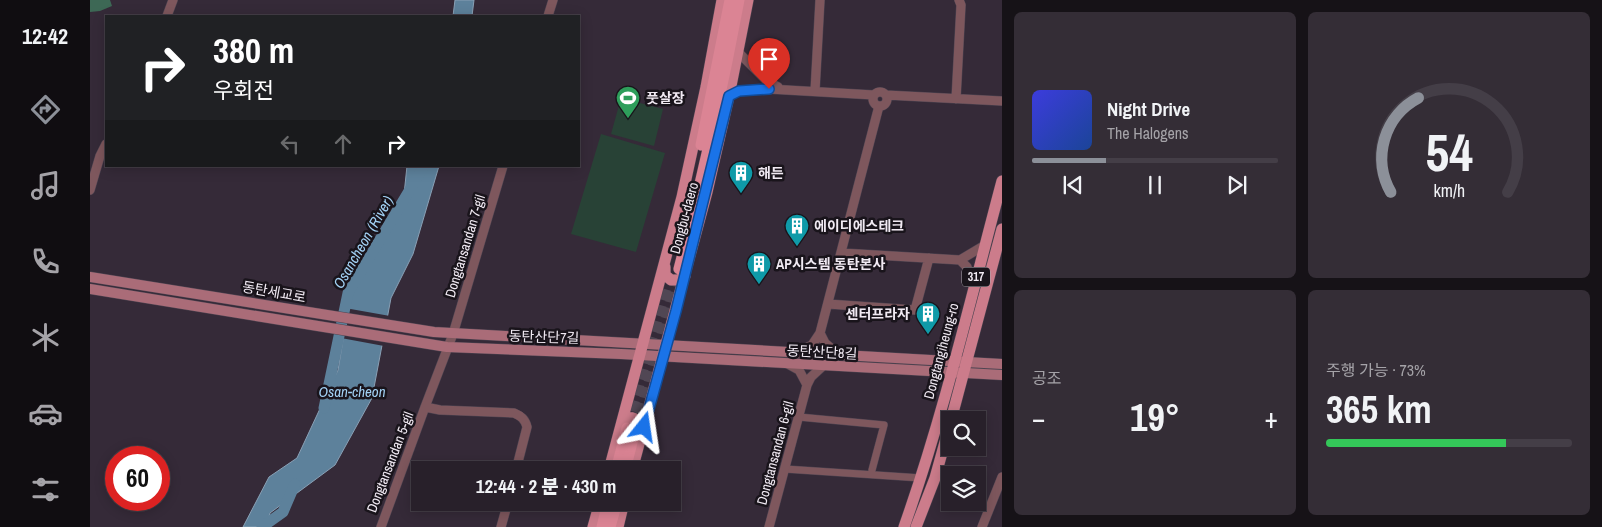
<!DOCTYPE html>
<html lang="ko">
<head>
<meta charset="utf-8">
<style>
	:root { --surface:#28202a; --page:#342d36; --text:#f1f3f6; --muted:#a5a3a8; --line:#443e47; --accent:#8c9099 }
	body { margin:0; font-family:"Archivo Narrow","Noto Sans KR",sans-serif; background:var(--page); color:var(--text); height:100vh; display:flex; flex-direction:column; font-size:19px; white-space:nowrap }
	* { box-sizing:border-box; margin:0 }
	p { font-size:16px; color:var(--muted) }
	.icon { flex:none; width:28px; height:28px; fill:none; stroke:currentColor; stroke-width:2; stroke-linecap:round; stroke-linejoin:round }
	.map { position:relative; flex:1; overflow:hidden }
	.panel { display:flex; flex-direction:column; gap:12px; padding:12px; background:#161217; width:600px }
	.panel>* { flex:none }
	.top-card { position:absolute; left:15px; top:15px; width:475px; height:152px; border-radius:0px; box-shadow:0 2px 12px #0003,0 0 0 1px var(--line); background:#202124; color:#fff; overflow:hidden }
	.fabs { position:absolute; left:851px; top:411px; display:grid; gap:10px }
	.fabs a { display:grid; place-items:center; width:45px; height:45px; border-radius:0px; background:var(--surface); box-shadow:0 2px 12px #0003,0 0 0 1px var(--line); font-size:25px }
	.speed { position:absolute; left:15px; top:446px; display:flex; gap:10px; font-size:25px; font-weight:700; text-align:center }
	.speed>* { display:grid; place-content:center; width:65px; height:65px; border-radius:50%; background:var(--surface); box-shadow:0 2px 12px #0003,0 0 0 1px var(--line); line-height:1 }
	.speed .limit { border:8px solid #d22; background:#fff; color:#111 }
	.pin { position:absolute; display:grid; place-items:center; width:42px; height:42px; color:#fff; margin:-51px -21px; border-radius:50% 50% 50% 0; rotate:-45deg; box-shadow:0 0 5px #0007 }
	.pin .icon { rotate:45deg }
	.me { position:absolute; width:55px; margin:-28px; rotate:15deg; stroke-linejoin:round; filter:drop-shadow(0 0 4px #0008) }
	.turn { display:flex; align-items:center; gap:18px; height:105px; padding:0 25px; font-size:22px }
	.turn .icon { width:65px; height:65px; stroke-width:2.5 }
	.turn b { display:block; font-size:35px; line-height:42px }
	.lanes { display:flex; align-items:center; height:48px; padding:0 25px; background:#0003; justify-content:center; gap:25px; direction:ltr }
	.lanes .off { opacity:.35 }
	.big { font-size:38px; font-weight:800; line-height:1.1 }
	.panel .card { flex:1; display:flex; flex-direction:column; justify-content:center; gap:8px; min-width:0; padding:0 18px; border-radius:8px; background:var(--page) }
	.panel .dial { align-items:center; gap:0 }
	.dial svg { height:130px; overflow:visible; fill:none; stroke:var(--line); stroke-width:7; stroke-linecap:round; text-anchor:middle }
	.dial text { fill:var(--text); stroke:none }
	.song { display:flex; align-items:center; gap:15px }
	.cover { width:60px; height:60px; border-radius:8px; background:linear-gradient(135deg,hsl(240 70% 55%),hsl(220 70% 35%)) }
	.played { height:5px; border-radius:2px; background:linear-gradient(90deg,var(--accent) 30%,var(--line) 30%) }
	.keys { display:flex; justify-content:space-around; direction:ltr }
	.heat { display:flex; justify-content:space-between; align-items:center; font-size:28px; direction:ltr }
	.charge { height:8px; border-radius:4px; background:linear-gradient(90deg,#34c759 73%,var(--line) 0) }
	.panel .tiles { flex:1; display:grid; gap:12px; grid-template-columns:repeat(2,1fr) }
	.trip { position:absolute; left:321px; top:461px; width:270px; height:50px; border-radius:0px; background:var(--surface); box-shadow:0 2px 12px #0003,0 0 0 1px var(--line); font-weight:800; line-height:50px; text-align:center }
	main { display:flex; flex:1; min-height:0 }
	.dock { display:flex; flex-direction:column; width:90px; justify-content:space-around; align-items:center; background:#100d11; color:var(--muted) }
	.dock .icon { width:35px; height:35px }
	.dock .current { color:var(--accent) }
	.dock b { font-size:22px; color:var(--text) }
	.map>svg:first-child { display:block }
	.green { fill:#284236 }
	.forest { fill:#3d6855 }
	.water { fill:#5d819b; stroke:#89a0b5 }
	.pier { fill:#352a38 }
	.lines { fill:none; stroke-linecap:round; stroke-linejoin:round }
	.river { stroke:#5d819b; stroke-width:11 }
	.trunk-tunnel { stroke:#514754; stroke-width:11; stroke-dasharray:11 5.5; stroke-linecap:butt }
	.minor-casing { stroke:#4f4552; stroke-width:8 }
	.tertiary-casing { stroke:#4f4552; stroke-width:10 }
	.secondary-casing { stroke:#4f4552; stroke-width:11 }
	.primary-casing { stroke:#4f4552; stroke-width:12 }
	.trunk-casing { stroke:#4f4552; stroke-width:12 }
	.minor { stroke:#7e575d; stroke-width:7 }
	.tertiary { stroke:#7e575d; stroke-width:9 }
	.secondary { stroke:#aa6c78; stroke-width:10 }
	.primary { stroke:#cc7c8b; stroke-width:11 }
	.trunk { stroke:#db8494; stroke-width:11 }
	.route-casing { stroke:#114b97; stroke-width:12 }
	.route { stroke:#1a73e8; stroke-width:9 }
	.labels { text-anchor:middle; dominant-baseline:central; stroke-width:5; stroke-linejoin:round; paint-order:stroke }
	.shield { fill:#19141b; stroke:#b0aab2; stroke-width:1 }
	.shield-label { font-size:12px; font-weight:bold; fill:#f1eaf3 }
	.poi-label { font-size:14px; font-weight:bold; fill:#f1eaf3; stroke:#19141b; text-anchor:start }
	.street-label { font-size:14px; fill:#f1eaf3; stroke:#19141b }
	.water-label { font-size:15px; font-style:italic; fill:#a3d2f5; stroke:#19141b }
</style>
</head>
<body>
<main>
<nav class="dock">
<b>12:42</b>
<svg class="icon current" aria-label="directions" viewBox="0 0 24 24"><path d="M12 3l9 9-9 9-9-9zM9 14v-3h6M13 9l2 2-2 2"/></svg>
<svg class="icon" aria-label="music" viewBox="0 0 24 24"><path d="M9 18V5l10-2v13"/><circle cx="6" cy="18" r="3"/><circle cx="16" cy="16" r="3"/></svg>
<svg class="icon" aria-label="phone" viewBox="0 0 24 24"><path d="M5 4h4l2 5-3 2q2 4 5 5l2-3 5 2v4C11 20 4 13 5 4z"/></svg>
<svg class="icon" aria-label="climate" viewBox="0 0 24 24"><path d="M12 3v18M4 7l16 10M4 17L20 7"/></svg>
<svg class="icon" aria-label="car" viewBox="0 0 24 24"><path d="M5 17H2v-5l4-1 3-4h7l3 4 3 1v5h-3M9 17h6M6 11h13"/><circle cx="7" cy="17" r="2"/><circle cx="17" cy="17" r="2"/></svg>
<svg class="icon" aria-label="filters" viewBox="0 0 24 24"><path d="M4 7h16M4 17h16"/><circle cx="9" cy="7" r="2"/><circle cx="15" cy="17" r="2"/></svg>
</nav>
<div class="map">
<svg width="912" height="527" viewBox="0 0 912 527">
	<rect width="100%" height="100%" fill="#352a38"/>
	<path class="green" d="M531 98 573 109 564 146 521 134Z
		M511 134 575 153 546 252 481 234Z"/>
	<path class="forest" d="M0 0H20L22 6 10 11 0 12Z"/>
	<path class="water" d="M365 0H384L382 16H363Z
		M317 166H349L323 254 301 298 282 398 245 465 180 513 176 527H153L179 477 207 458 248 370 260 298 313 204Z"/>
	<path class="pier" d="M255 308 300 316 294 346 251 338Z"/>
	<g class="lines">
		<path class="river" d="M234 408 258 293 334 166
			M172 527 193 512 205 484"/>
		<path class="trunk-tunnel" d="M537 427 576 288
			M546 430 589 271"/>
		<defs>
			<path id="minor" d="M709 417 794 425 782 470
				M695 469 831 478"/>
			<path id="tertiary" d="M77 16 83 0
				M458 16 463 0
				M648 52 677 81 688 87
				M725 91 730 0
				M783 99a7 7 0 1 1 14 0a7 7 0 1 1-14 0Z
				M796 95 912 101
				M639 96 649 91 679 89 784 95
				M866 99 871 5 869 0
				M0 190 10 156 16 144
				M752 253 870 260 895 245
				M870 260 877 267 884 286
				M738 304 825 310 839 258
				M730 333 735 343 749 355
				M708 352 722 345 730 333 789 106
				M698 364 709 370 717 385
				M335 407 363 334 413 166
				M291 527 335 407 350 410 424 413C431 416 435 419 437 427L426 470
				M411 527 418 502
				M679 527 717 385 721 377 734 365
				M892 527 912 477"/>
			<path id="secondary" d="M0 277 344 332 912 364
				M0 289 357 347 531 354 912 375"/>
			<path id="primary" d="M575 267V275L581 280H588L595 276
				M861 420 912 229
				M532 421C540 414 549 419 554 427
				M519 470 592 197 616 87 632 0
				M542 470 617 192 639 96 658 0
				M503 527 510 502
				M528 527 534 502
				M814 527C854 414 881 297 912 181
				M826 527 845 478 860 424"/>
			<path id="trunk" d="M611 145 640 0
				M589 269C612 180 632 91 649 0
				M526 470 537 428
				M535 470 545 431
				M512 527 518 502
				M520 527 527 502"/>
		</defs>
		<use href="#minor" class="minor-casing"/>
		<use href="#tertiary" class="tertiary-casing"/>
		<use href="#secondary" class="secondary-casing"/>
		<use href="#primary" class="primary-casing"/>
		<use href="#trunk" class="trunk-casing"/>
		<use href="#minor" class="minor"/>
		<use href="#tertiary" class="tertiary"/>
		<use href="#secondary" class="secondary"/>
		<use href="#primary" class="primary"/>
		<use href="#trunk" class="trunk"/>
	</g>
	<g class="lines">
		<defs>
			<path id="route" d="M554 427 586 311 639 96 649 91 679 89"/>
		</defs>
		<use href="#route" class="route-casing"/>
		<use href="#route" class="route"/>
	</g>
	<defs>
		<symbol id="stadium-pin" viewBox="-11 -11 22 30"><path d="M0 17L-7.5 6A9.5 9.5 0 1 1 7.5 6Z" fill="#2e9e5b" stroke="#19141b"/><path d="M0-5a6.5 5 0 1 0 0 10a6.5 5 0 1 0 0-10ZM-3.5-1.8h7v3.6h-7Z" fill="#fff"/></symbol>
		<symbol id="building-pin" viewBox="-11 -11 22 30"><path d="M0 17L-7.5 6A9.5 9.5 0 1 1 7.5 6Z" fill="#0f9aa8" stroke="#19141b"/><path d="M-4-6H4V6H1V3H-1V6H-4ZM-2.5-4.3h1.7v1.8h-1.7ZM.8-4.3h1.7v1.8H.8ZM-2.5-1h1.7V.8h-1.7ZM.8-1h1.7V.8H.8Z" fill="#fff"/></symbol>
	</defs>
	<g fill-rule="evenodd">
		<use href="#stadium-pin" x="524" y="84" width="28" height="38"/>
		<use href="#building-pin" x="637" y="159" width="28" height="38"/>
		<use href="#building-pin" x="693" y="212" width="28" height="38"/>
		<use href="#building-pin" x="655" y="250" width="28" height="38"/>
		<use href="#building-pin" x="824" y="300" width="28" height="38"/>
	</g>
	<g class="labels">
		<rect class="shield" x="872" y="267.5" width="28" height="19" rx="4"/>
		<g class="shield-label">
			<text x="886" y="277">317</text>
		</g>
		<g class="poi-label">
			<text x="556" y="98">풋살장</text>
			<text x="668" y="173">해든</text>
			<text x="724" y="226">에이디에스테크</text>
			<text x="686" y="264">AP시스템 동탄본사</text>
			<text x="820" y="314" text-anchor="end">센터프라자</text>
		</g>
		<g class="street-label">
			<text transform="translate(594 218) rotate(-75)">Dongbu-daero</text>
			<text transform="translate(375 246) rotate(-73)">Dongtansandan 7-gil</text>
			<text transform="translate(184 292) rotate(10)">동탄세교로</text>
			<text transform="translate(454 337) rotate(2)">동탄산단7길</text>
			<text transform="translate(851 351) rotate(-75)">Dongtangiheung-ro</text>
			<text transform="translate(732 352) rotate(3)">동탄산단8길</text>
			<text transform="translate(685 453) rotate(-75)">Dongtansandan 6-gil</text>
			<text transform="translate(300 462) rotate(-69)">Dongtansandan 5-gil</text>
		</g>
		<g class="water-label">
			<text transform="translate(273 242) rotate(-60)">Osancheon (River)</text>
			<text x="262" y="391">Osan-cheon</text>
		</g>
	</g>
</svg>
<div class="fabs">
<a><svg class="icon" aria-label="search" viewBox="0 0 24 24"><circle cx="10" cy="10" r="6"/><path d="M15 15l6 6"/></svg></a>
<a><svg class="icon" aria-label="layers" viewBox="0 0 24 24"><path d="M12 4l9 5-9 5-9-5zM3 14l9 5 9-5"/></svg></a>
</div>
<div class="speed"><div class="limit">60</div></div>
<div class="pin" style="left:679px;top:89px;background:#d93025"><svg class="icon" aria-label="arrive" viewBox="0 0 24 24"><path d="M6 21V4h12l-3 4 3 4H6"/></svg></div>
<svg class="me" style="left:554px;top:427px" viewBox="-20 -20 40 40"><path d="M0-17L14 15 0 8-14 15z" fill="#1a73e8" stroke="#fff" stroke-width="4"/></svg>
<div class="trip">12:44 · 2 분 · 430 m</div>
<div class="top-card">
<div class="turn"><svg class="icon" aria-label="right" viewBox="0 0 24 24"><path d="M7 20v-9h11M14 6l5 5-5 5"/></svg><div><b>380 m</b>우회전</div></div>
<div class="lanes"><svg class="icon off" aria-label="left" viewBox="0 0 24 24"><path d="M17 20v-9H6M10 6l-5 5 5 5"/></svg><svg class="icon off" aria-label="ahead" viewBox="0 0 24 24"><path d="M12 20V5M6 11l6-6 6 6"/></svg><svg class="icon" aria-label="right" viewBox="0 0 24 24"><path d="M7 20v-9h11M14 6l5 5-5 5"/></svg></div>
</div>
</div>
<section class="panel">
<div class="tiles">
<div class="card">
<div class="song"><i class="cover"></i><div><b>Night Drive</b><p>The Halogens</p></div></div>
<div class="played"></div>
<div class="keys"><svg class="icon" aria-label="previous" viewBox="0 0 24 24"><path d="M18 5L8 12l10 7zM5 5v14"/></svg><svg class="icon" aria-label="pause" viewBox="0 0 24 24"><path d="M8 5v14M16 5v14"/></svg><svg class="icon" aria-label="next" viewBox="0 0 24 24"><path d="M6 5l10 7-10 7zM19 5v14"/></svg></div>
</div>
<div class="card dial"><svg viewBox="0 0 100 80">
<path d="M14 69A42 42 0 1 1 86 69"/>
<path d="M14 69A42 42 0 0 1 31 11" stroke="#8c9099"/>
<text x="50" y="56" font-size="32" font-weight="700">54</text>
<text x="50" y="72" font-size="11">km/h</text>
</svg></div>
<div class="card"><p>공조</p>
<div class="heat"><a>−</a><b class="big">19°</b><a>+</a></div>
</div>
<div class="card"><p>주행 가능 · 73%</p><b class="big">365 km</b><div class="charge"></div></div>
</div>
</section>
</main>
</body>
</html>
